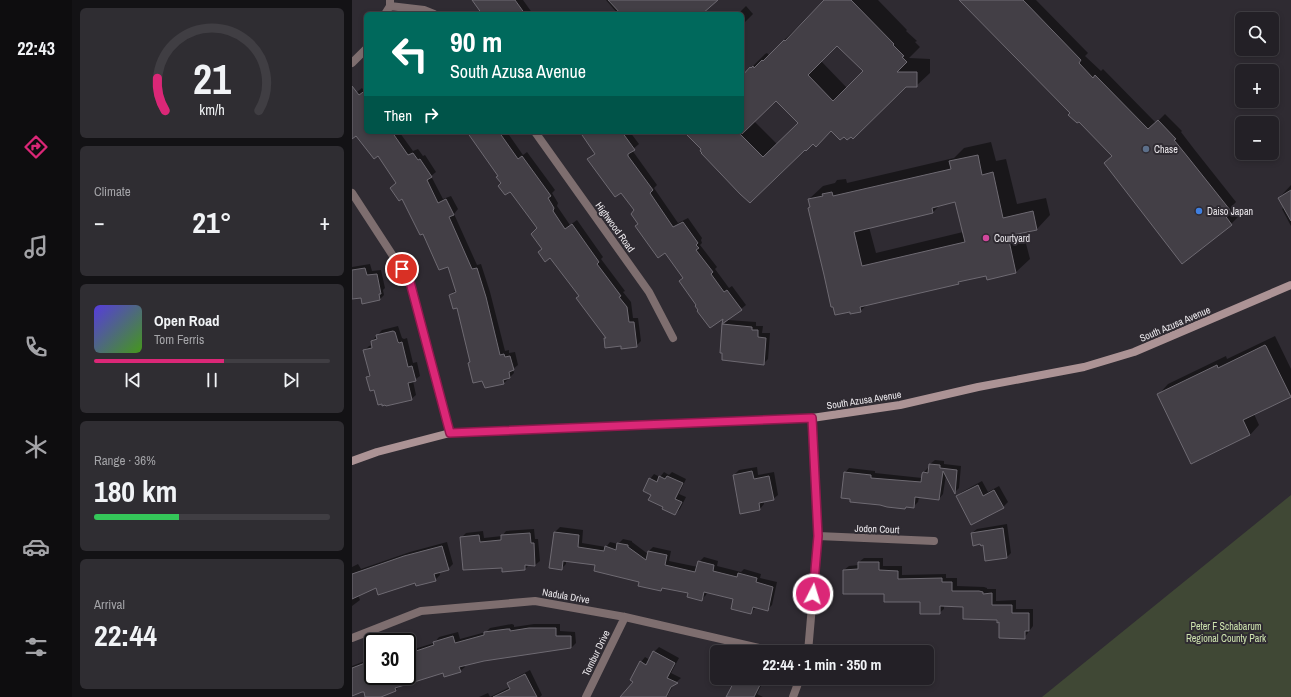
<!DOCTYPE html>
<html lang="en">
<head>
<meta charset="utf-8">
<style>
	:root { --surface:#232026; --page:#2f2d32; --text:#f1f3f6; --muted:#a3a3a7; --line:#403e43; --accent:#db2777 }
	body { margin:0; font-family:"Archivo Narrow",sans-serif; background:var(--page); color:var(--text); height:100vh; display:flex; flex-direction:column; font-size:15px; white-space:nowrap }
	* { box-sizing:border-box; margin:0 }
	p { font-size:13px; color:var(--muted) }
	.icon { flex:none; width:22px; height:22px; fill:none; stroke:currentColor; stroke-width:2; stroke-linecap:round; stroke-linejoin:round }
	.map { position:relative; flex:1; overflow:hidden }
	.side { display:flex; flex-direction:column; gap:8px; padding:8px; background:#131215; width:280px }
	.side>* { flex:none }
	.guide { position:absolute; left:12px; top:12px; width:380px; height:122px; border-radius:6px; box-shadow:0 2px 6px #0003,0 0 0 1px var(--line); background:#00695c; color:#fff; overflow:hidden }
	.fabs { position:absolute; left:883px; top:12px; display:grid; gap:8px }
	.fabs a { display:grid; place-items:center; width:44px; height:44px; border-radius:6px; background:var(--surface); box-shadow:0 2px 6px #0003,0 0 0 1px var(--line); font-size:20px }
	.speed { position:absolute; left:12px; top:633px; display:flex; gap:8px; font-size:20px; font-weight:700; text-align:center }
	.speed>* { display:grid; place-content:center; width:52px; height:52px; border-radius:50%; background:var(--surface); box-shadow:0 2px 6px #0003,0 0 0 1px var(--line); line-height:1 }
	.speed .limit { border:2px solid #111; border-radius:6px; background:#fff; color:#111 }
	.pin { position:absolute; display:grid; place-items:center; width:34px; height:34px; color:#fff; margin:-17px; border:2px solid #fff; border-radius:50%; box-shadow:0 1px 4px #0007 }
	.me { position:absolute; width:44px; margin:-22px; rotate:5deg; stroke-linejoin:round; filter:drop-shadow(0 0 3px #0008) }
	.turn { display:flex; align-items:center; gap:14px; height:84px; padding:0 20px; font-size:18px }
	.turn .icon { width:52px; height:52px; stroke-width:2.5 }
	.turn b { display:block; font-size:28px; line-height:34px }
	.then { display:flex; align-items:center; height:38px; padding:0 20px; background:#0003; gap:8px; font-size:15px }
	.big { font-size:30px; font-weight:800; line-height:1.1 }
	.side .tile { flex:1; display:flex; flex-direction:column; justify-content:center; gap:6px; min-width:0; padding:0 14px; border-radius:6px; background:var(--page) }
	.side .dial { align-items:center; gap:0 }
	.dial svg { height:104px; overflow:visible; fill:none; stroke:var(--line); stroke-width:7; stroke-linecap:round; text-anchor:middle }
	.dial text { fill:var(--text); stroke:none }
	.song { display:flex; align-items:center; gap:12px }
	.cover { width:48px; height:48px; border-radius:6px; background:linear-gradient(135deg,hsl(250 70% 55%),hsl(100 70% 35%)) }
	.played { height:4px; border-radius:2px; background:linear-gradient(90deg,var(--accent) 55%,var(--line) 55%) }
	.keys { display:flex; justify-content:space-around; direction:ltr }
	.heat { display:flex; justify-content:space-between; align-items:center; font-size:22px; direction:ltr }
	.charge { height:6px; border-radius:3px; background:linear-gradient(90deg,#34c759 36%,var(--line) 0) }
	.trip { position:absolute; left:358px; top:645px; width:224px; height:40px; border-radius:6px; background:var(--surface); box-shadow:0 2px 6px #0003,0 0 0 1px var(--line); font-weight:800; line-height:40px; text-align:center }
	main { display:flex; flex:1; min-height:0 }
	.menu { display:flex; flex-direction:column; width:72px; justify-content:space-around; align-items:center; background:#0e0d0f; color:var(--muted) }
	.menu .icon { width:28px; height:28px }
	.menu .current { color:var(--accent) }
	.menu b { font-size:18px; color:var(--text) }
	.map>svg:first-child { display:block }
	.green { fill:#404835 }
	.shadow { fill:#0007; fill-rule:evenodd }
	.building { fill:#433f46; stroke:#6e6a72; fill-rule:evenodd }
	.lines { fill:none; stroke-linecap:round; stroke-linejoin:round }
	.street { stroke:#7e6e6f; stroke-width:8 }
	.secondary { stroke:#ac9395; stroke-width:8 }
	.route-casing { stroke:#8e194d; stroke-width:10 }
	.route { stroke:#db2777; stroke-width:7 }
	.service-dot { fill:#5c6f8a; stroke:#2f2b32; stroke-width:1.5 }
	.shop-dot { fill:#3f7fe0; stroke:#2f2b32; stroke-width:1.5 }
	.hotel-dot { fill:#d1479c; stroke:#2f2b32; stroke-width:1.5 }
	.labels { text-anchor:middle; dominant-baseline:central; stroke-width:4; stroke-linejoin:round; paint-order:stroke }
	.poi-label { font-size:10px; fill:#edeaee; stroke:#2f2b32; text-anchor:start }
	.street-label { font-size:10px; fill:#edeaee; stroke:#2f2b32 }
	.park-label { font-size:10px; fill:#cee3af; stroke:#2f2b32 }
</style>
</head>
<body>
<main>
<nav class="menu">
<b>22:43</b>
<svg class="icon current" aria-label="directions" viewBox="0 0 24 24"><path d="M12 3l9 9-9 9-9-9zM9 14v-3h6M13 9l2 2-2 2"/></svg>
<svg class="icon" aria-label="music" viewBox="0 0 24 24"><path d="M9 18V5l10-2v13"/><circle cx="6" cy="18" r="3"/><circle cx="16" cy="16" r="3"/></svg>
<svg class="icon" aria-label="phone" viewBox="0 0 24 24"><path d="M5 4h4l2 5-3 2q2 4 5 5l2-3 5 2v4C11 20 4 13 5 4z"/></svg>
<svg class="icon" aria-label="climate" viewBox="0 0 24 24"><path d="M12 3v18M4 7l16 10M4 17L20 7"/></svg>
<svg class="icon" aria-label="car" viewBox="0 0 24 24"><path d="M5 17H2v-5l4-1 3-4h7l3 4 3 1v5h-3M9 17h6M6 11h13"/><circle cx="7" cy="17" r="2"/><circle cx="17" cy="17" r="2"/></svg>
<svg class="icon" aria-label="filters" viewBox="0 0 24 24"><path d="M4 7h16M4 17h16"/><circle cx="9" cy="7" r="2"/><circle cx="15" cy="17" r="2"/></svg>
</nav>
<section class="side">
<div class="tile dial"><svg viewBox="0 0 100 80">
<path d="M14 69A42 42 0 1 1 86 69"/>
<path d="M14 69A42 42 0 0 1 8 44" stroke="#db2777"/>
<text x="50" y="56" font-size="32" font-weight="700">21</text>
<text x="50" y="72" font-size="11">km/h</text>
</svg></div>
<div class="tile"><p>Climate</p>
<div class="heat"><a>−</a><b class="big">21°</b><a>+</a></div>
</div>
<div class="tile">
<div class="song"><i class="cover"></i><div><b>Open Road</b><p>Tom Ferris</p></div></div>
<div class="played"></div>
<div class="keys"><svg class="icon" aria-label="previous" viewBox="0 0 24 24"><path d="M18 5L8 12l10 7zM5 5v14"/></svg><svg class="icon" aria-label="pause" viewBox="0 0 24 24"><path d="M8 5v14M16 5v14"/></svg><svg class="icon" aria-label="next" viewBox="0 0 24 24"><path d="M6 5l10 7-10 7zM19 5v14"/></svg></div>
</div>
<div class="tile"><p>Range · 36%</p><b class="big">180 km</b><div class="charge"></div></div>
<div class="tile"><p>Arrival</p><b class="big">22:44</b></div>
</section>
<div class="map">
<svg width="939" height="697" viewBox="0 0 939 697">
	<rect width="100%" height="100%" fill="#2f2b32"/>
	<path class="green" d="M939 495V697H690Z"/>
	<path class="shadow" d="M121 0H171L181 14H131Z
		M254 0H364L348 14H266Z
		M473 0H526L555 30 554 31 565 41 563 42 568 47 557 58 578 59V73L564 86H553L499 135 479 130 461 142 453 148 398 201 350 149 340 132H390V77L413 54 415 53 417 55ZM485 45 512 71 495 88 469 61ZM424 100 447 123 425 144 402 121Z
		M609 0H684L736 53 733 56 749 71 751 69 804 123 813 114 830 131 829 132 842 149 884 202 879 207 886 217 879 224 830 262 761 155Z
		M394 6 401 14 390 25V14H386Z
		M10 88 12 91 14 90V132H49L48 133 61 151 66 149 71 156 73 155 84 172 79 176 91 199 99 196 106 209 102 214 125 265 129 264 138 292 153 351 157 350V353L163 352 166 365 161 369 162 373 152 383 131 380 119 362 105 307 98 295 104 290 96 265 50 197 39 188 45 182 26 155 5 135 0 132V96Z
		M116 132H155L171 155 175 152 203 190 200 193 206 203 205 206 218 225 225 220 251 257 249 259 273 291 271 292 279 302 281 318H286L289 341 284 346 270 345 253 338 255 337 228 296 191 249 186 228 158 190 150 183 147 175Z
		M229 132H274L275 134 278 132 287 144 280 150 305 185 302 188 326 223 336 218 350 238 349 240 350 243 348 245 365 267 363 269 377 288 380 286 394 305 389 309 372 317 345 305 332 278 313 252 287 223 283 210 269 191 237 159 244 153Z
		M639 142 644 161 654 159 665 204 694 198 698 215 685 229 671 232 678 259 664 272 636 279 635 275 609 281 606 283 515 305 508 311 459 207 457 199 471 186 483 183 485 180 494 179 495 183 602 158 612 148ZM604 201 611 232 524 253 517 227 581 212 588 205Z
		M939 185V226L930 209 932 207 927 198Z
		M18 264 20 271 29 270 33 288 31 290 32 295 27 300 10 297 0 299V267Z
		M376 320 404 322V326H411L410 333H418L416 359 411 364 371 325Z
		M46 326 50 338 52 339 55 338 61 363 65 362 68 376 61 381 64 395 59 399 23 389 15 377 18 374 13 350 17 346 21 345 20 341 30 330Z
		M923 336 939 369V396L902 414 907 425 898 435 840 463 807 394 816 384 874 356 875 359Z
		M583 460 592 461V464L609 466 607 488 603 492 594 475 591 494 587 499 567 497 566 502 561 507 493 473 497 468 523 471V473L570 478 571 473 576 468H578V464Z
		M405 467 406 475 422 472 426 495 421 499 412 501V504L408 509 382 475 387 470Z
		M312 472 317 475 320 472 334 479 327 494 334 497 328 509 323 514 312 506 300 494 298 479 302 474 308 477Z
		M630 481 636 492 647 486 656 502 651 507 605 496 610 492Z
		M655 524 659 553 654 558 632 544 620 533 625 529Z
		M208 527 231 530 230 543 254 547 258 542 266 544 271 539 280 541V542L296 554 297 551 301 547 319 551 317 561 346 567 347 562 352 557 366 561 365 566 389 572 392 569 409 574 408 578 425 582 420 605 415 610 404 607 399 613 382 598 355 592 354 595 349 600 337 593 311 587 309 590 245 564 214 560V564L209 569 198 567 203 532Z
		M182 529 183 539H186L188 561 183 565H177L173 569 151 567 109 538 114 533 131 531 132 538 150 536 154 531Z
		M95 542 101 564 96 569 87 571 88 575 83 580 24 587 6 595 8 600 0 606V567L6 564 9 569 58 552Z
		M512 558H531V566H550V575L594 574V578H605V586L632 587 635 588V589H644V601L664 600V609H681V626L672 638 646 619 612 606 592 605V609L587 613 569 601 533 593 492 570 497 566 507 565V562Z
		M160 624 162 625V627L182 624H208V631L223 632 224 643 219 648 132 660 112 665 113 667 108 671 92 672 48 686 43 691 26 697H14L12 691 0 695V666L21 658V676H55V642H54L57 641 59 650 82 643 87 637 106 632 108 639 134 632 138 628Z
		M307 647 327 658 319 673 329 678 322 684 315 697H269L282 681 289 662 293 657 298 660 302 652Z
		M178 670 190 695 188 697H127L136 693 138 697 158 687 156 683 161 679Z
		M385 678H407L412 680 405 694 411 697H375Z"/>
	<path class="building" d="M120 0H163L173 14H130Z
		M256 0H366L350 14H269Z
		M472 0H499L542 44 541 45 552 56 550 57 555 62 545 72H565V87H554L501 139 499 137 495 140 492 137 488 140 479 131 464 147 461 144 454 151 453 150 398 203 388 194 349 153H350L348 151 349 149 332 132H386L411 157 446 123 424 101 390 134V76L398 67 399 68 401 66 402 68 410 60 411 61 432 40 433 41ZM485 46 511 71 481 101 456 75Z
		M607 0H671L729 60 727 63 741 78 743 75 796 129 806 120 824 139 822 140 835 156 878 210 872 214 880 225 830 264 752 163 760 156 727 122 725 123 716 115 718 113Z
		M0 86 7 95 14 90V132H40L56 155 61 153 66 160 68 159 80 177 75 180 86 203 94 199 102 215 97 217 120 269 125 268 134 297 148 355 152 354 153 357 158 356 162 370 157 372 158 378 151 380 152 384 133 388 130 381 121 383 116 363 118 362 105 308 101 309 97 295 104 292 96 267 87 270 71 234 68 235 50 199 47 201 38 188 44 183 26 156 22 159 4 136 0 139Z
		M115 132H147L166 159 170 156 199 196 196 198 202 208 201 211 213 229 220 224 247 262 245 264 269 296 267 297 275 307 277 322H282L285 347 269 349V346L253 348 252 338H254L224 298 227 296 198 258 193 262 186 252 190 249 179 234 185 228 159 193 158 192 153 195 146 186 149 183 144 177 146 176Z
		M228 132H270L283 150 276 154V156L301 190 298 193 321 227 331 222 346 243 344 245 347 248 344 250 361 272 359 274 372 292 375 290 390 310 370 324 371 319 358 328 345 311 346 310 343 306 344 305 327 281 331 278 313 253 306 258 283 226 286 224 279 214 282 210 269 193 263 197 235 159 243 154Z
		M626 155 630 175 641 172 651 218 681 211 685 230 656 236 664 273 635 280 634 276 606 282 607 284 508 307 509 312 498 314V312L483 315 481 307H479L472 275 456 208 458 207 456 199 471 196 470 194 480 192 481 196 599 169 597 161ZM603 202 613 242 510 266 502 232 581 213 580 208Z
		M939 190V221L926 198Z
		M13 268 15 275 25 274 29 294H27L28 300 10 304 9 298 0 299V270Z
		M370 324 400 327V330H406V337L414 338 412 365 370 360V353H368Z
		M41 331 43 332 46 342 47 343 50 342 56 367 60 366 64 381 56 383 60 400 34 406 33 405 30 406V404L26 405 22 390 18 391 14 377 18 376 11 350 20 348 19 341 25 339 24 335Z
		M913 345 914 346 939 397 891 420 898 435 839 464 805 394 865 365 866 368Z
		M577 464 588 465V468L605 470 603 494 591 471 587 500 563 497 562 508 554 507 553 509 535 507 528 505 498 502V499L489 498 492 472 519 475V478L569 482 570 474 571 472 576 473Z
		M400 471 402 479 417 476 422 500 407 503 408 510 388 514 381 475Z
		M307 476 313 479 315 476 331 483 323 499 330 502 323 515 310 509 311 507 296 500 299 495 291 491 297 478 305 482Z
		M626 485 631 496 642 490 652 508 619 525 604 496Z
		M651 528 655 558 633 561 631 545 629 546 628 544 621 546 619 533Z
		M202 532 227 535 226 547 252 551 253 546 264 550 265 543 276 545V547L294 560 296 551 315 555 313 565 343 572 346 561 362 565 361 571 385 577 386 573 405 578 404 582 421 587 416 611 401 607 399 614 379 609 381 599 352 592 350 601 335 597 336 593 310 588 309 591 286 586 287 582 242 571 243 565 211 561 210 570 197 568Z
		M178 533 179 543H182L183 566 173 565V570L150 572V568L111 570 108 537 127 535 128 542 149 540V535Z
		M90 546 97 570 82 574 84 581 64 586 63 583 26 595 24 588 0 599V574L52 556Z
		M506 562H527V570L546 571V579L590 578V582H600V591H627L631 592V594L640 593V605H660V613H677V631H673V639L647 638V622L645 623V620L611 619V607L588 606V614H568V602H532V594H491V570L506 569Z
		M177 628H204V636H219V648L132 661 107 667 109 672 92 677 91 673 43 688 44 691 29 697H13L12 692H10L0 696V668L21 660V676H55V654L82 645 81 642 101 636 103 643 132 635V632L155 629H158V631Z
		M301 651 323 663 315 678 326 683 319 687 314 697H268L281 682 278 680 288 661 294 665Z
		M173 674 185 697H141L158 689 155 683Z
		M384 678H394L408 685 402 697H374Z"/>
	<g class="lines">
		<path class="street" d="M38 6 72 10 82 14
			M33 14 38 6V0
			M0 63 14 49
			M183 132 297 292 321 338
			M0 193 58 282 98 433
			M466 536 582 541
			M0 638 69 611 183 601 273 617 425 652
			M456 652 466 536 460 418
			M234 697 273 617
			M441 697 448 678"/>
		<path class="secondary" d="M0 461 25 452 98 433 460 418 548 405 626 387 732 367 782 352 939 285"/>
	</g>
	<g class="lines">
		<defs>
			<path id="route" d="M50 269 58 282 98 433 460 418 466 536 461 594"/>
		</defs>
		<use href="#route" class="route-casing"/>
		<use href="#route" class="route"/>
	</g>
	<circle class="service-dot" cx="794" cy="149" r="4"/>
	<circle class="shop-dot" cx="847" cy="211" r="4"/>
	<circle class="hotel-dot" cx="634" cy="238" r="4"/>
	<g class="labels">
		<g class="poi-label">
			<text x="802" y="149">Chase</text>
			<text x="855" y="211">Daiso Japan</text>
			<text x="642" y="238">Courtyard</text>
		</g>
		<g class="street-label">
			<text transform="translate(263 227) rotate(54)">Highwood Road</text>
			<text transform="translate(823 324) rotate(-23)">South Azusa Avenue</text>
			<text transform="translate(512 400) rotate(-9)">South Azusa Avenue</text>
			<text transform="translate(525 529) rotate(2)">Jodon Court</text>
			<text transform="translate(214 596) rotate(10)">Nadula Drive</text>
			<text transform="translate(244 653) rotate(-64)">Tombur Drive</text>
		</g>
		<g class="park-label">
			<text x="874" y="626">Peter F Schabarum<tspan x="874" dy="12">Regional County Park</tspan></text>
		</g>
	</g>
</svg>
<div class="fabs">
<a><svg class="icon" aria-label="search" viewBox="0 0 24 24"><circle cx="10" cy="10" r="6"/><path d="M15 15l6 6"/></svg></a>
<a>+</a>
<a>−</a>
</div>
<div class="speed"><div class="limit">30</div></div>
<div class="pin" style="left:50px;top:269px;background:#d93025"><svg class="icon" aria-label="arrive" viewBox="0 0 24 24"><path d="M6 21V4h12l-3 4 3 4H6"/></svg></div>
<svg class="me" style="left:461px;top:594px" viewBox="-20 -20 40 40"><circle r="17" fill="#db2777" stroke="#fff" stroke-width="3"/><path d="M0-11L8 9 0 5-8 9z" fill="#fff"/></svg>
<div class="trip">22:44 · 1 min · 350 m</div>
<div class="guide">
<div class="turn"><svg class="icon" aria-label="left" viewBox="0 0 24 24"><path d="M17 20v-9H6M10 6l-5 5 5 5"/></svg><div><b>90 m</b>South Azusa Avenue</div></div>
<div class="then">Then<svg class="icon" aria-label="right" viewBox="0 0 24 24"><path d="M7 20v-9h11M14 6l5 5-5 5"/></svg></div>
</div>
</div>
</main>
</body>
</html>
